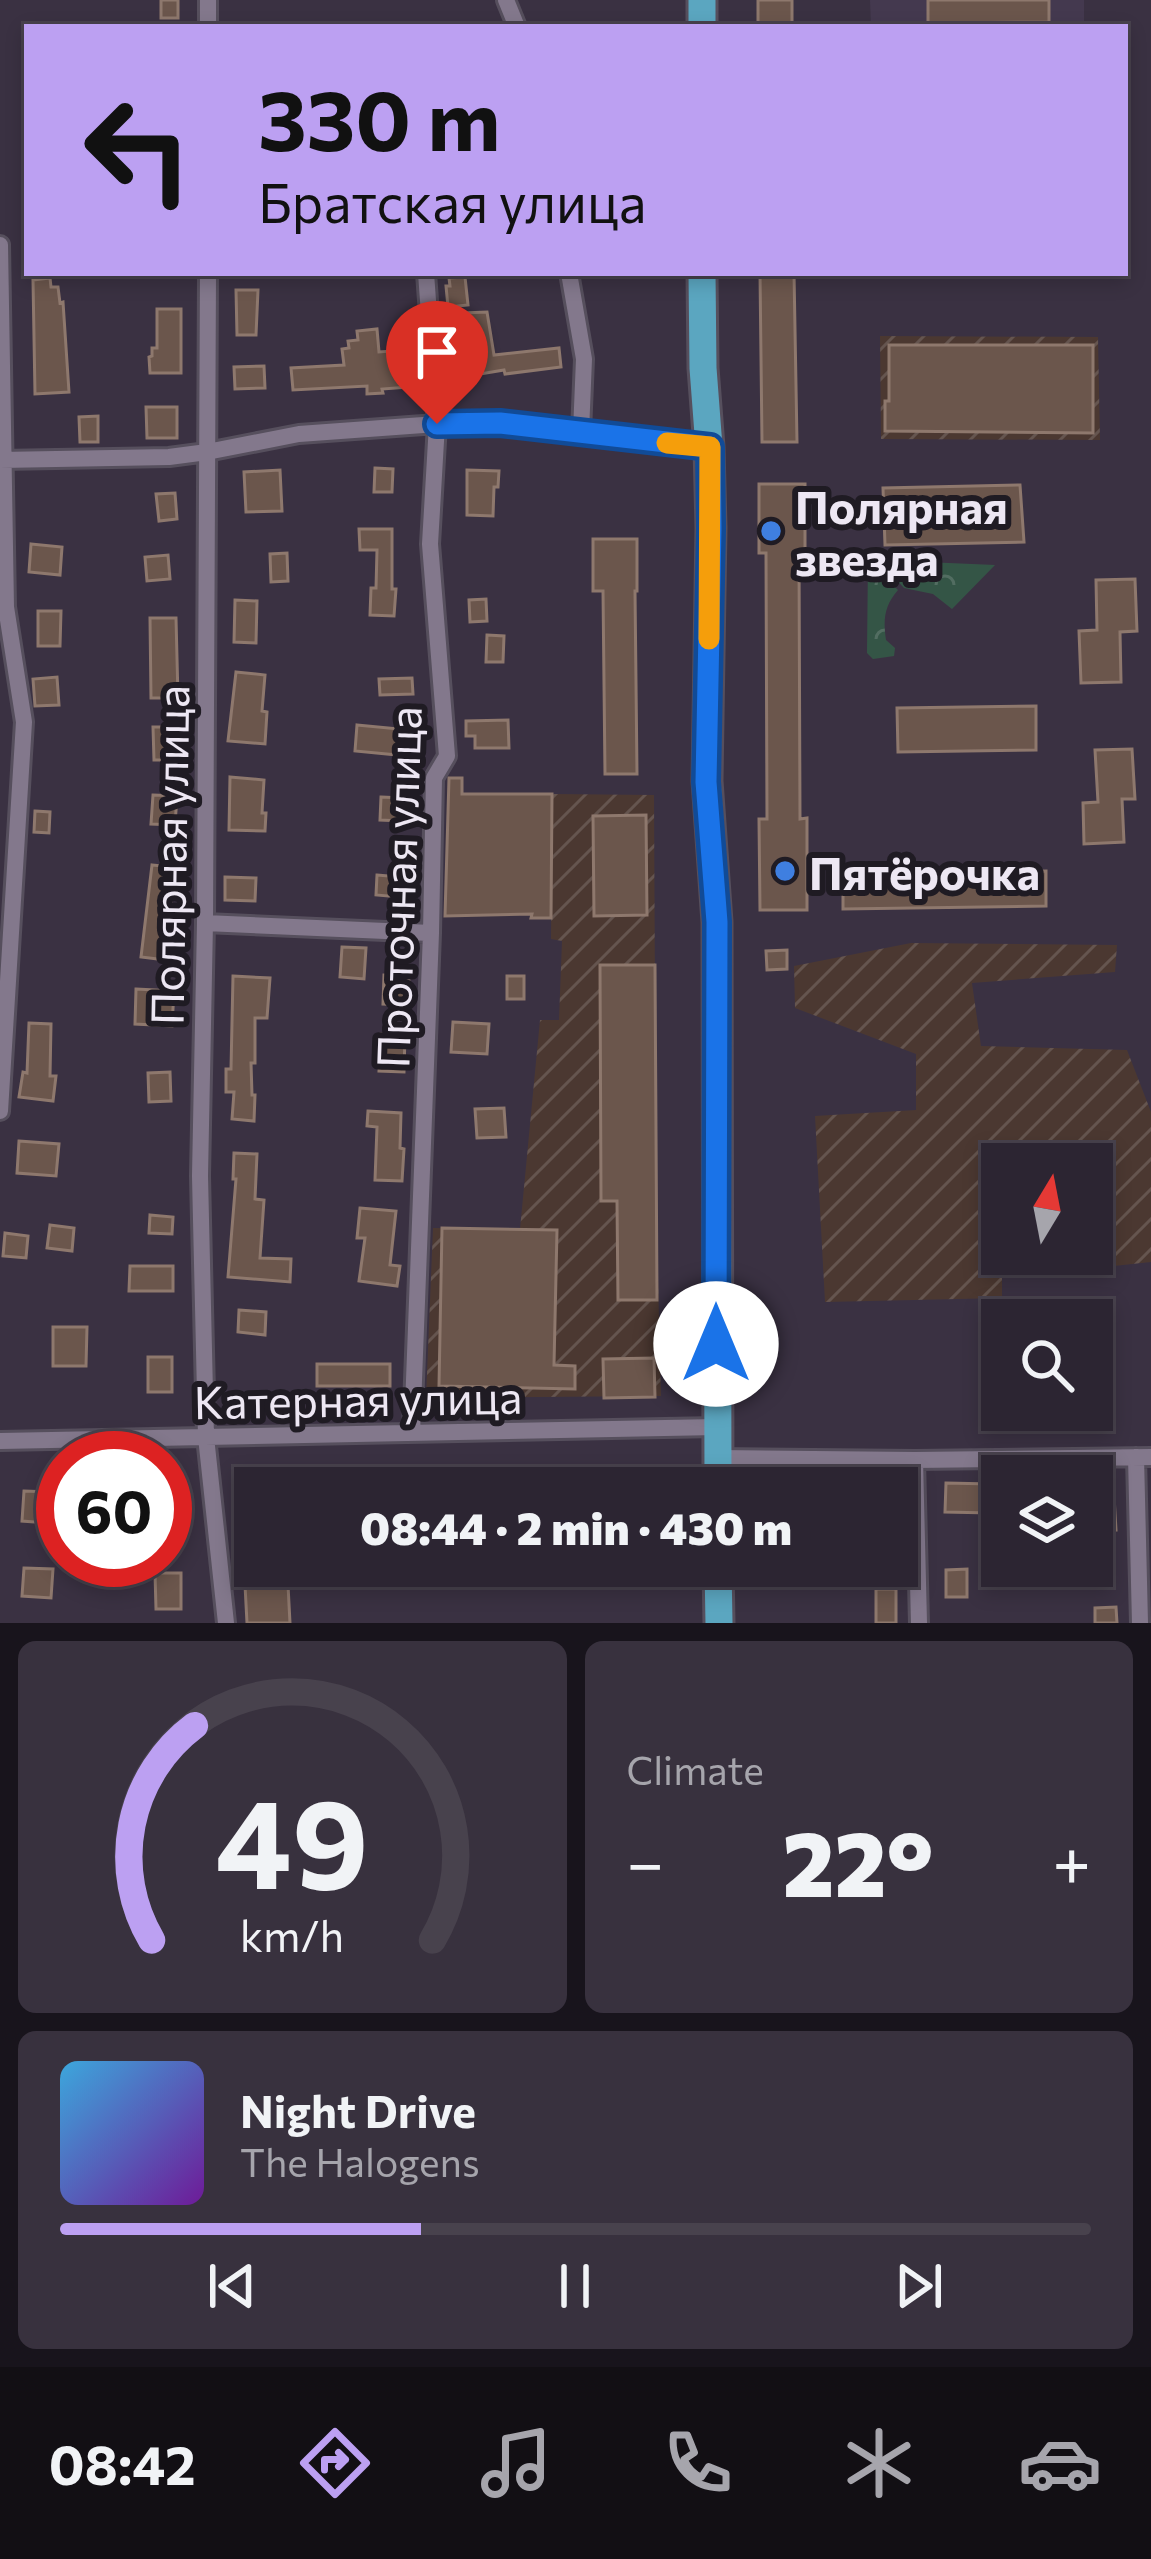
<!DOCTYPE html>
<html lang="en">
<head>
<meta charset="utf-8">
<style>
	:root { --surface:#2c2532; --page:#38313e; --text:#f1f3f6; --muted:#a6a5ac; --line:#48424d; --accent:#bca0f2 }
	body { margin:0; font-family:Commissioner,sans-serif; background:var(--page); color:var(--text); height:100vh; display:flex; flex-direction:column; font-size:45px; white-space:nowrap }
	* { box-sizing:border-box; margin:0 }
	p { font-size:39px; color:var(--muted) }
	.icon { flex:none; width:66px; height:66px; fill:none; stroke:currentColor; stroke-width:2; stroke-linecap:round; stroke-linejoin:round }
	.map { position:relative; height:1623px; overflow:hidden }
	.side { display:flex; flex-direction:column; gap:18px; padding:18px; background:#18141c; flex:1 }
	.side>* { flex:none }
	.guide { position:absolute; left:24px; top:24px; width:1104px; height:252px; border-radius:0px; box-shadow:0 6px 18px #0003,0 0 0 3px var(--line); background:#bca0f2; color:#111; overflow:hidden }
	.needle { width:78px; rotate:10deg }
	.tools { position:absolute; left:981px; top:1143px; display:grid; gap:24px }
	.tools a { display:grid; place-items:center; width:132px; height:132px; border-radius:0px; background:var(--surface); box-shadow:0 6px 18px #0003,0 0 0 3px var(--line); font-size:60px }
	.speed { position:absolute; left:36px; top:1431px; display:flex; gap:24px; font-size:60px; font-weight:700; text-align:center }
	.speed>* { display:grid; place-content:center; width:156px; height:156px; border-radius:50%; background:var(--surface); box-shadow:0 6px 18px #0003,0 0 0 3px var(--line); line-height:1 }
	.speed .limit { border:18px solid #d22; background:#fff; color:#111 }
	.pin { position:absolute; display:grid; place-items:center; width:102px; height:102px; color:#fff; margin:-123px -51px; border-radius:50% 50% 50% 0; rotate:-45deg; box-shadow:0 0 12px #0007 }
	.pin .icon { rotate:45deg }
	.me { position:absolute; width:132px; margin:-66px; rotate:0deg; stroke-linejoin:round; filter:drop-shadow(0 0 9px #0008) }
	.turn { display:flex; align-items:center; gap:42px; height:252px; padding:0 36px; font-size:54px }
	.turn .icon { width:156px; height:156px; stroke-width:2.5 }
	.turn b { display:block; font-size:84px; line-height:102px }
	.big { font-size:90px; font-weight:800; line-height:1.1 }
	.side .tile { flex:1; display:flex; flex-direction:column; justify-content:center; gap:18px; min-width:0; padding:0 42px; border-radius:18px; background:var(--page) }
	.side .dial { align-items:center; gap:0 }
	.dial svg { height:312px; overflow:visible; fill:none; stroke:var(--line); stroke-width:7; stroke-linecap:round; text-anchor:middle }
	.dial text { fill:var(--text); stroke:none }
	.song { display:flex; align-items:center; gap:36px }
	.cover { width:144px; height:144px; border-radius:18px; background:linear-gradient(135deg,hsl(200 70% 55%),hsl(280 70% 35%)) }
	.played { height:12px; border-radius:6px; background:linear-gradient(90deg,var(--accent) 35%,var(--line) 35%) }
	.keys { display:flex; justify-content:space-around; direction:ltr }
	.heat { display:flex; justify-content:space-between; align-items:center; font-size:66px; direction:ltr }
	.side .tiles { flex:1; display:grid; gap:18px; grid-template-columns:1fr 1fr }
	.tile:last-child { grid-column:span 2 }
	.trip { position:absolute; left:234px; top:1467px; width:684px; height:120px; border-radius:0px; background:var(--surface); box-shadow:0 6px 18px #0003,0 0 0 3px var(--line); font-weight:800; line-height:120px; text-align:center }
	.dock { display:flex; height:192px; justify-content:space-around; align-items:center; background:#120f14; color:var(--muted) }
	.dock .icon { width:84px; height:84px }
	.dock .active { color:var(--accent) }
	.dock b { font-size:54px; color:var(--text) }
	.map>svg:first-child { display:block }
	.built { fill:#44394f }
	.industrial { fill:url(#industrial-furrows); fill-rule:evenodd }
	.forest { fill:url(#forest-crowns) }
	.building { fill:#6b564c; stroke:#8e786d; stroke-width:3 }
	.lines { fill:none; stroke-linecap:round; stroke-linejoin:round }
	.minor-casing { stroke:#564f5d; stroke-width:22 }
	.primary-casing { stroke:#564f5d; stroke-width:33 }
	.minor { stroke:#83788c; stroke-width:16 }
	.primary { stroke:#5ba6c0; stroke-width:27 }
	.route-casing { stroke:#114b97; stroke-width:30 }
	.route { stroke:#1a73e8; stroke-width:21 }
	.slow { stroke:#f59e0b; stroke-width:21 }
	.shop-dot { fill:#3f7fe0; stroke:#1f1b23; stroke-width:4.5 }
	.labels { text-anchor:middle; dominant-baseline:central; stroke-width:12; stroke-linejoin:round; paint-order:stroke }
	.poi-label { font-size:45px; font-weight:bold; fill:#ede7f3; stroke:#1f1b23; text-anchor:start }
	.street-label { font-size:45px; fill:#ede7f3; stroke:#1f1b23 }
</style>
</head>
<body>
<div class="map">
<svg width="1151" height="1623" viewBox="0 0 1151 1623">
	<defs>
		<pattern id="industrial-furrows" width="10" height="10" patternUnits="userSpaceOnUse" patternTransform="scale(3)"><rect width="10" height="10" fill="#4b3831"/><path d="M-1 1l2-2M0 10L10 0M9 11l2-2" fill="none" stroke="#65554f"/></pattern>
		<pattern id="forest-crowns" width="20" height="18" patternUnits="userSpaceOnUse" patternTransform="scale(3)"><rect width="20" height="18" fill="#345546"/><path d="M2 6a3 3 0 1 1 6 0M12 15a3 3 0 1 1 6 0" fill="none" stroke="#526d61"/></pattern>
	</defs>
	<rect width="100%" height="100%" fill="#3a3142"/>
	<path class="built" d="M870 0H1084V27H871Z"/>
	<path class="industrial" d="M880 336 1098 337 1100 440 881 439Z
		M552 794 654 795 656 1201 661 1396 426 1398 433 1228 520 1229 540 1020H559L562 941 551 939Z
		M911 943 1117 945 1115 972 972 983 981 1046 1127 1050 1151 1112V1262L1002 1278V1298L825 1302 815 1116 916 1110V1054L795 1008 794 966ZM1002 1164H1092V1254H1002Z"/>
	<path class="forest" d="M878 560 995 565 952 609 933 594 904 588Z
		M868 561 898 590C884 606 883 620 886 640L895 648 894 656 873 659 867 653Z
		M448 1466 612 1467 626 1488H316L321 1474Z"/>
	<path class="building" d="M161 0H178V18H161Z
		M758 0H792V27H758Z
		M928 0H1049V22L928 23Z
		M760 273H794L797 442H762Z
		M465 277 468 305 448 307 446 286H450L449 278Z
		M50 278 51 287H58L60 303 63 302 69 392 35 394 33 280Z
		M236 290H258L256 335H237Z
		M157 309H181V373H150L149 357 152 356V348H157Z
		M487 312 494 355 559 348 561 367 505 374 504 370 474 375 463 313Z
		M377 329 379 352 418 349 421 386 382 389 383 393 367 394V386L293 390 291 368 344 365 342 349 349 348 348 341 358 340 357 331Z
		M889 345H1093V433L885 431V401H889Z
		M264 366 265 388 235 389 234 367Z
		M146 407H177V438H147Z
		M98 416V442H80L79 417Z
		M375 468 393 469 392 492H374Z
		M280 470 282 511 246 512 244 472Z
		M467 470 499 471 498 487H494L493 516 467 515Z
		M759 484H805V553H799L800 819 807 818V910H760L759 819H767L766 553H759Z
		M1020 485 1024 542 885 545 883 488Z
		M175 493 177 519 159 521 156 494Z
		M359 529H392V589H396L394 616 370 615 371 588H376L377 550H360Z
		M593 539H637V591H635L637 774H605L603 591H593Z
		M31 544 62 547 60 575 29 572Z
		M287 553 288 581 271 582 270 554Z
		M168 555 170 579 147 581 145 557Z
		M1135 579 1137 631 1120 632 1121 682 1081 683 1079 631 1097 630 1096 580Z
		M486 599 487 621 470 622 469 600Z
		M235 600 257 601 256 643 234 642Z
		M38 611H61L60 646H38Z
		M150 618H176L178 698H151Z
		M487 635 504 636 503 662H486Z
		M236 672 265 675 262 711 267 712 265 744 228 741Z
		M57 677 59 705 35 706 33 679Z
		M412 678 413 694 380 695 379 679Z
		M1036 706V750L898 752 897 708Z
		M508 720 509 748H475V736H466V721Z
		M357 725 410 730 408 756 355 751Z
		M153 727H179L180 760H154Z
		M1132 749 1135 799H1122L1124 842 1084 844 1083 803 1098 802 1095 750Z
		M230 777 264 780 262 813H266L265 831 229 830Z
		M449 778H462V794H552L551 918H531L532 914 445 916Z
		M153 795 177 796 175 825 151 824Z
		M381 797 403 798 402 821 380 820Z
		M35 811 50 812 49 833 34 832Z
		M646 815 647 915 594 916 593 816Z
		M152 865 174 867 166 960 141 957Z
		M1046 871V906L843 909V875Z
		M377 875 401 877 399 897 376 895Z
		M225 877 256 878 255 901 225 900Z
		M342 947 366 948 364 979 340 977Z
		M787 950V969L767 970 766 951Z
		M600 965H655L657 1300H618L617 1201H601Z
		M384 975 409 976 408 1005 383 1004Z
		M233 976 270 978 267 1018H255V1063H251L252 1095H255L254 1121 232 1119 234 1092H226V1069H231Z
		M507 976H524V999H507Z
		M136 989 174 991 172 1026 135 1024Z
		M453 1022 489 1024 487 1054 451 1052Z
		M29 1023 51 1024 50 1076H56L53 1101 19 1097 23 1072 27 1073Z
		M381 1034 405 1035 404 1072 379 1071Z
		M170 1072 171 1101 149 1102 148 1073Z
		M504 1108 506 1137 477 1138 475 1109Z
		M368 1111 401 1113 400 1148 404 1149 402 1181 375 1180 377 1127 367 1126Z
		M19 1141 59 1144 56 1176 17 1173Z
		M234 1153 257 1154 255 1199 264 1200 260 1258 291 1259 290 1282 228 1277 236 1179H233Z
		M360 1208 396 1211 390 1265 400 1266 397 1286 359 1281 365 1238H357Z
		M150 1215 173 1217 172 1234 149 1233Z
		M50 1225 74 1228 72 1251 47 1248Z
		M442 1228 557 1230 554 1365 575 1366V1389L439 1386Z
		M5 1233 28 1236 26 1258 3 1256Z
		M130 1266H173V1291H129Z
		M239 1310 266 1312 265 1335 238 1332Z
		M53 1327H87L86 1366H53Z
		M148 1357H172V1392H148Z
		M654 1358 655 1397 604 1398 603 1359Z
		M317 1364H390V1386H317Z
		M165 1470H178L180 1528H165Z
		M946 1483 990 1484V1513L945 1512Z
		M24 1491 49 1492 47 1523 22 1521Z
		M1114 1496 1116 1530 1092 1531V1497Z
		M244 1566H287L290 1623H247Z
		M24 1568 53 1569 51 1598 22 1596Z
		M967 1569V1597H946V1570Z
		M155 1573H181V1609H156Z
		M876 1589H896V1623H876Z
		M1116 1607 1117 1623H1095V1608Z"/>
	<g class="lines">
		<defs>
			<path id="minor" d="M506 0 517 27
				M208 27V0
				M0 245 6 607 24 722 0 1111
				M208 273 205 923 200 1176 206 1437 226 1623
				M569 273 584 359 581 432
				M0 460 169 457 207 452 299 434 437 424 500 423 709 447
				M205 923 431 933
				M412 1433 431 933 434 778 447 756 430 544 437 424 426 273
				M0 1441 717 1427
				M1136 1457 1140 1623
				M717 1458 915 1460 1151 1457
				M915 1460 919 1623"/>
			<path id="primary" d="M702 27V0
				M702 273 703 368 709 447 711 528 707 781 717 922 718 1488
				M718 1566 719 1623"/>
		</defs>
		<use href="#minor" class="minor-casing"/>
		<use href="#primary" class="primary-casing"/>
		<use href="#minor" class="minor"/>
		<use href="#primary" class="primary"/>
	</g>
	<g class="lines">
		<defs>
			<path id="route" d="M437 424 500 423 710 447 711 528 706 782 717 922 716 1344"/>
		</defs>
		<use href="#route" class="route-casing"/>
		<use href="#route" class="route"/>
		<path class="slow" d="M667 443 710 447 709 639"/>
	</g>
	<g class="shop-dot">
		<circle cx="771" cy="531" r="12"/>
		<circle cx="785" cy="871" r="12"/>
	</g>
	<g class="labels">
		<g class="poi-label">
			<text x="795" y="505">Полярная<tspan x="795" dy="52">звезда</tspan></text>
			<text x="809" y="871">Пятёрочка</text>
		</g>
		<g class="street-label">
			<text transform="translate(168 855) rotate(-89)">Полярная улица</text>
			<text transform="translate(397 887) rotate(-88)">Проточная улица</text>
			<text transform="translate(358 1398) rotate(-1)">Катерная улица</text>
		</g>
	</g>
</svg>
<div class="tools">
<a><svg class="needle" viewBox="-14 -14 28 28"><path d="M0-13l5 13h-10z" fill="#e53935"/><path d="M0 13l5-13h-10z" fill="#a6a5ac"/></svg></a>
<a><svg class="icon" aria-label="search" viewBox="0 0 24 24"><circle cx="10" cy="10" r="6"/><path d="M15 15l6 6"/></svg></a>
<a><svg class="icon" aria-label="layers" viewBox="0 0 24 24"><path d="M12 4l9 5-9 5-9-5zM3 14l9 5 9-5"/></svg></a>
</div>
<div class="speed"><div class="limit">60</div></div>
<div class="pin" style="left:437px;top:424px;background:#d93025"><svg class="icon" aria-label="arrive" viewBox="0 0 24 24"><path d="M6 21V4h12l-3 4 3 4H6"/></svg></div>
<svg class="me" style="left:716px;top:1344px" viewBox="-20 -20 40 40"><circle r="19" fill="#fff"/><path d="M0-13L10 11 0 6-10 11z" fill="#1a73e8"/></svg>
<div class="trip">08:44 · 2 min · 430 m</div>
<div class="guide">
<div class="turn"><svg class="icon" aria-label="left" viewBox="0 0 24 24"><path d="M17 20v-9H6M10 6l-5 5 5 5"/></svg><div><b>330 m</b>Братская улица</div></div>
</div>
</div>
<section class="side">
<div class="tiles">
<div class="tile dial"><svg viewBox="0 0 100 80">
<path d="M14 69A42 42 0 1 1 86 69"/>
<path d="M14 69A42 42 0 0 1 25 14" stroke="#bca0f2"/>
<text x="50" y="56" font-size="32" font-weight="700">49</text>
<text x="50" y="72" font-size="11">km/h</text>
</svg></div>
<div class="tile"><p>Climate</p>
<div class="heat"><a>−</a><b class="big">22°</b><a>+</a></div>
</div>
<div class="tile">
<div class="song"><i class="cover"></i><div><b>Night Drive</b><p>The Halogens</p></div></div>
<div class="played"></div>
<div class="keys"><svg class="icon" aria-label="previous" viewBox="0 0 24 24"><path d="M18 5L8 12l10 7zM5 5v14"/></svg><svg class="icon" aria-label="pause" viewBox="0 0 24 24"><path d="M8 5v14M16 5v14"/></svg><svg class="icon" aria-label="next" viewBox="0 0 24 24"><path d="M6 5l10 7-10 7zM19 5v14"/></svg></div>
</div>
</div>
</section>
<nav class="dock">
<b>08:42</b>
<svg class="icon active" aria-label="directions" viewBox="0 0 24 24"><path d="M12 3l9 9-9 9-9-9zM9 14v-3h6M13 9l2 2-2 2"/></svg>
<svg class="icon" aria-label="music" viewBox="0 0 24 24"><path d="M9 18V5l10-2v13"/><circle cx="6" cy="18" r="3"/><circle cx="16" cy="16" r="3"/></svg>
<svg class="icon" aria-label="phone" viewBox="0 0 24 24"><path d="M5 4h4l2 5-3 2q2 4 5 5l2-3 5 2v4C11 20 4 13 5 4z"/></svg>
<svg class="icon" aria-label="climate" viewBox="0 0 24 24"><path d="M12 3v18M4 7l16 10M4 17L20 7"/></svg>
<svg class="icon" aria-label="car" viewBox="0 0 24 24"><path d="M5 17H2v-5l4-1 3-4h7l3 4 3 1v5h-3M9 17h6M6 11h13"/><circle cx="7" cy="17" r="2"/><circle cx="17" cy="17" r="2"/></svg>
</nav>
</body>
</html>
